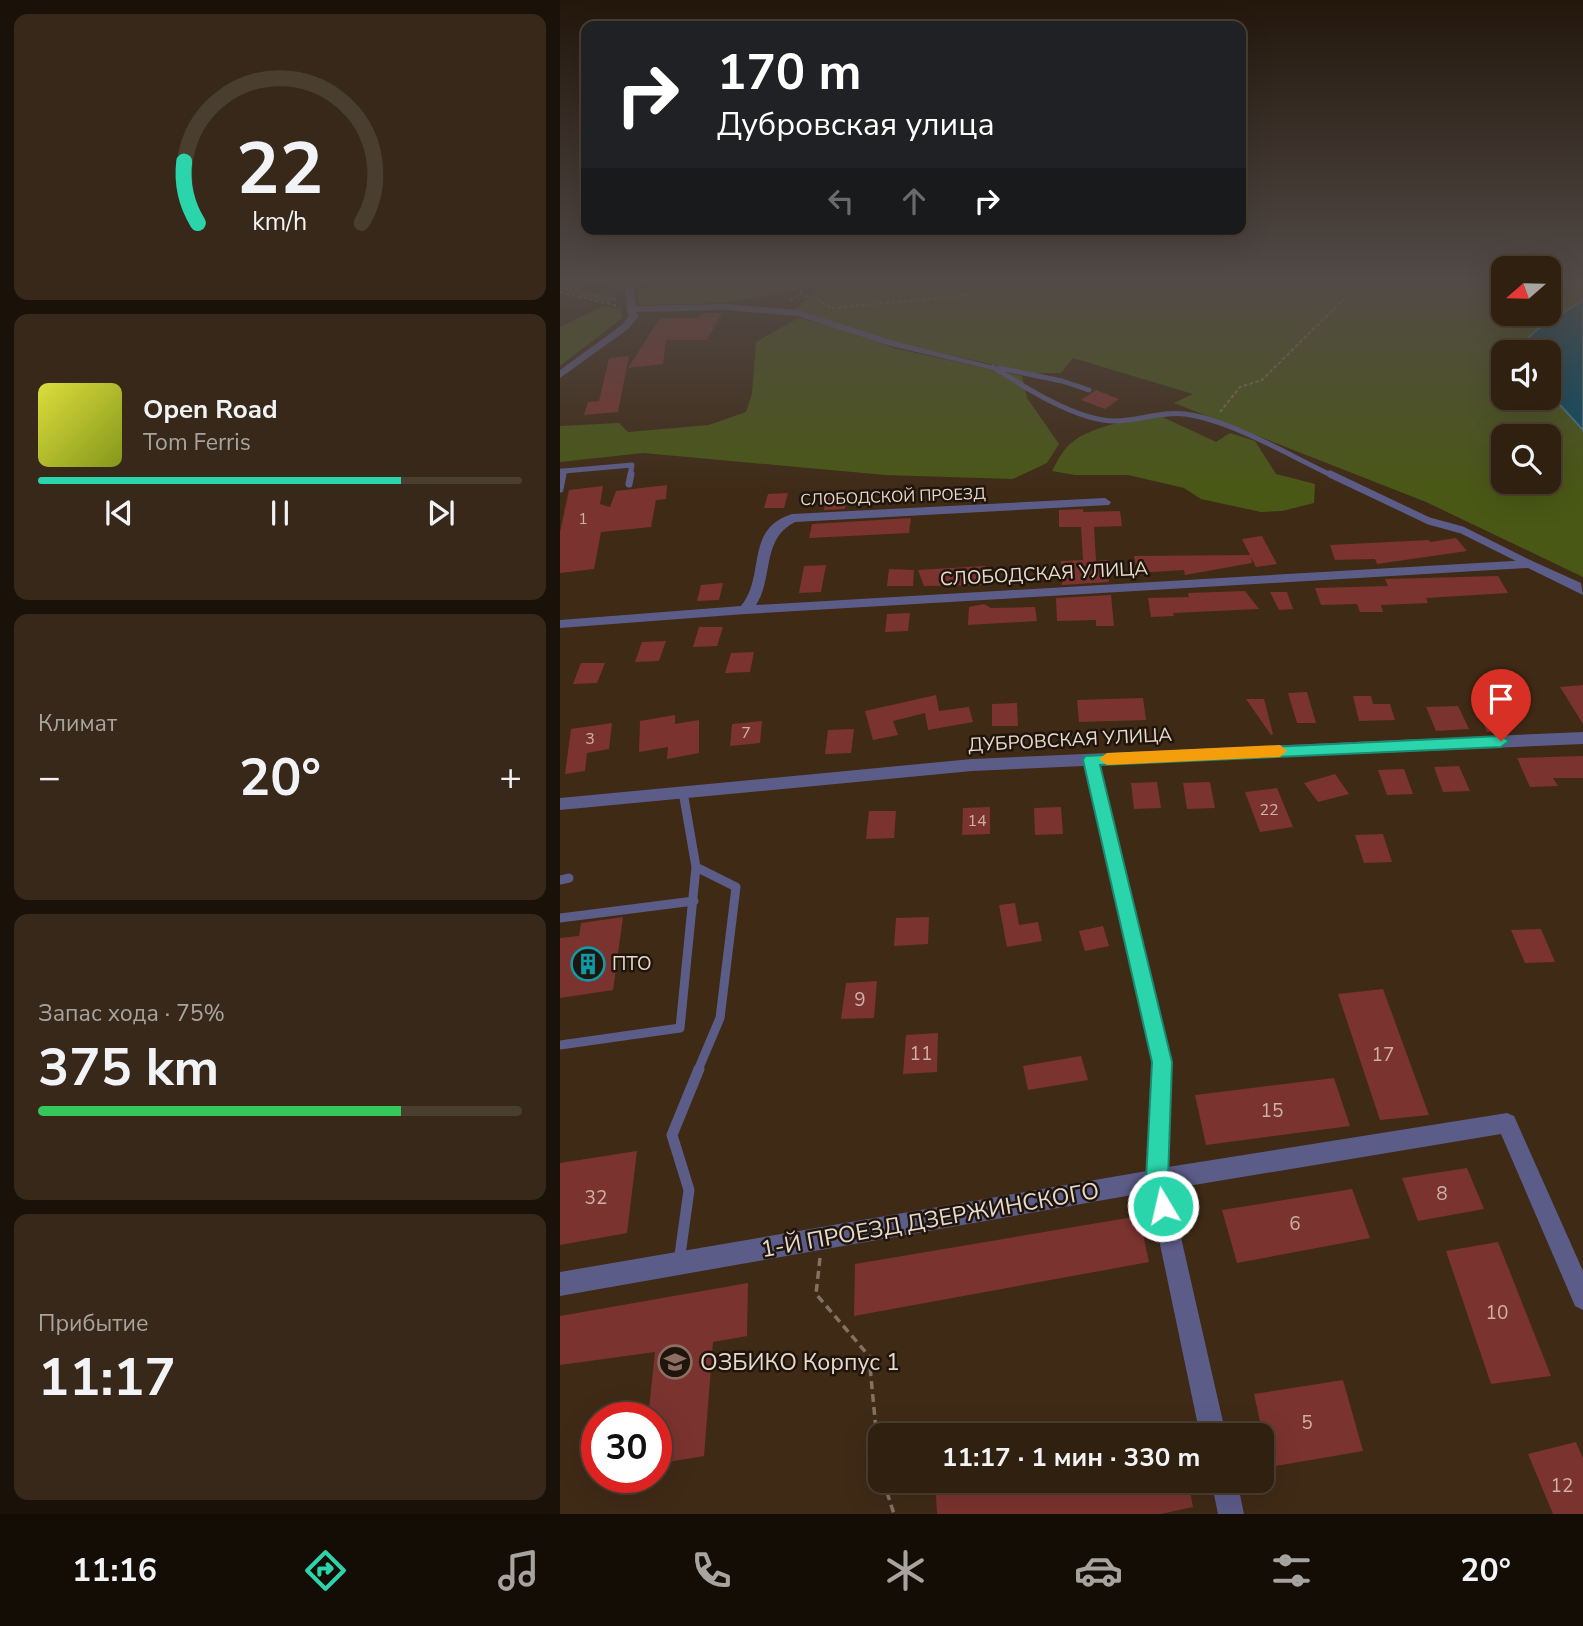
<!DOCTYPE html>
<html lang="ru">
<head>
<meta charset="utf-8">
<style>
	:root { --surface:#2f2010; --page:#372819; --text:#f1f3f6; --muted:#a7a39f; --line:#4a3e30; --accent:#2bd5ac }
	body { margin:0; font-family:"Nunito Sans",sans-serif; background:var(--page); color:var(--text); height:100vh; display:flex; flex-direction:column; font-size:26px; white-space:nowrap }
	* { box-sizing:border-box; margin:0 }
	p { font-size:23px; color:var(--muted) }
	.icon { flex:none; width:38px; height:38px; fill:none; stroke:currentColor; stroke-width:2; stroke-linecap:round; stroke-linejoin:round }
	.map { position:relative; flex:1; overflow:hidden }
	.details { display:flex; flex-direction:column; gap:14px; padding:14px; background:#1a1209; width:560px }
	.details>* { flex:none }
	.hud { position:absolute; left:21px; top:21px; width:665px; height:214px; border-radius:14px; box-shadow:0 7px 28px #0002,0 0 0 2px var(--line); background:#202124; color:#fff; overflow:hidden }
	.needle { width:46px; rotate:250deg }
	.controls { position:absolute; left:931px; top:256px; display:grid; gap:14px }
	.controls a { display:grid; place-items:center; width:70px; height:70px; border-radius:14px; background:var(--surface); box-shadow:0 7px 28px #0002,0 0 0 2px var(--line); font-size:35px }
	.speed { position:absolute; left:21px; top:1402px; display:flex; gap:14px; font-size:35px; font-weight:700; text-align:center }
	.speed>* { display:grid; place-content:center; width:91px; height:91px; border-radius:50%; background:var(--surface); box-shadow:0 7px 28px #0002,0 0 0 2px var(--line); line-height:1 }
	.speed .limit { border:10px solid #d22; background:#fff; color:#111 }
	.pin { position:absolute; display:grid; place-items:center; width:60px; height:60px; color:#fff; margin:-72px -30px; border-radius:50% 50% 50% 0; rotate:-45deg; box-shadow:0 0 7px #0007 }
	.pin .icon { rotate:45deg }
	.me { position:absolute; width:77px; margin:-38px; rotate:351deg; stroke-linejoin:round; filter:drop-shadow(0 0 5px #0008) }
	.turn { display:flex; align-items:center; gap:24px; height:147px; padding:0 21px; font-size:32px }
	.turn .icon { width:91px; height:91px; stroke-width:2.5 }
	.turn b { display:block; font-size:49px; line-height:60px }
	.lanes { display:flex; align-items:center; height:66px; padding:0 21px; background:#0003; justify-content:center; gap:35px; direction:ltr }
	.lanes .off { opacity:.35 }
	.big { font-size:52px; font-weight:700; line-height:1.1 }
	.details .card { flex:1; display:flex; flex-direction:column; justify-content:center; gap:10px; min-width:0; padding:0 24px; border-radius:14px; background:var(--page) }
	.details .dial { align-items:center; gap:0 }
	.dial svg { height:182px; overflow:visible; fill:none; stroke:var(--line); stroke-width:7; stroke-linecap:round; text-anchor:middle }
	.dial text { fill:var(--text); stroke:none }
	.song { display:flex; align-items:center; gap:21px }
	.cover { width:84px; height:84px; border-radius:10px; background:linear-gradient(135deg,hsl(60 70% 55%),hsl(70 70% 35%)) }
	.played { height:7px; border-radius:4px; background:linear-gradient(90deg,var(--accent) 75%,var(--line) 75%) }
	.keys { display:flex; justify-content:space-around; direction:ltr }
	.heat { display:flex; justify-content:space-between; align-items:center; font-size:38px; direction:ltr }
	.charge { height:10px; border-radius:5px; background:linear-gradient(90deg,#34c759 75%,var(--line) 0) }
	.trip { position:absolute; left:308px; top:1423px; width:406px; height:70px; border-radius:14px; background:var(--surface); box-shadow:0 7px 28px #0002,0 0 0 2px var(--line); font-weight:700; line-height:70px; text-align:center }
	.tabs { display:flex; height:112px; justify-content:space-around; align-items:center; background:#130d06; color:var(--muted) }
	.tabs .icon { width:49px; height:49px }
	.tabs .selected { color:var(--accent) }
	.tabs b { font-size:32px; color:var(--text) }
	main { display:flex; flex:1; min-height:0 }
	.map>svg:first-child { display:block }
	.green { fill:#4a5816; fill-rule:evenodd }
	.water { fill:#004d6a; stroke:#467788; stroke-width:2 }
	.building { fill:#7b332f }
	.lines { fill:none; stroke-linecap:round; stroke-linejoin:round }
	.path-far1 { stroke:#847161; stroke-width:2; stroke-dasharray:3.5 2.5; stroke-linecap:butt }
	.path { stroke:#847161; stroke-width:3.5; stroke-dasharray:8 5; stroke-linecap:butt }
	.lane-far3 { stroke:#5c5c89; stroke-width:5 }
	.lane-far2 { stroke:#5c5c89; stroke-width:7 }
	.lane-far1 { stroke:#5c5c89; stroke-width:9 }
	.lane { stroke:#5c5c89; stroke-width:11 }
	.street { fill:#5c5c89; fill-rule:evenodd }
	.route { fill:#2bd5ac; stroke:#1c8a70; stroke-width:2 }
	.slow { fill:#f59e0b }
	.labels { text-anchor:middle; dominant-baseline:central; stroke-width:5; stroke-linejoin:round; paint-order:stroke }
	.far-street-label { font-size:16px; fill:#e8d9cd; stroke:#1f150c }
	.number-label { font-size:16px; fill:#cdb0a6 }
	.street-label { font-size:19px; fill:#e8d9cd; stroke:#1f150c }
	.poi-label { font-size:19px; fill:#e8d9cd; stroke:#1f150c; text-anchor:start }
	.near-number-label { font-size:19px; fill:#cdb0a6 }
	.near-street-label { font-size:23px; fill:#e8d9cd; stroke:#1f150c }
	.near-poi-label { font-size:23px; fill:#e8d9cd; stroke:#1f150c; text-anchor:start }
</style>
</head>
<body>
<main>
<section class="details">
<div class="card dial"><svg viewBox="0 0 100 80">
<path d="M14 69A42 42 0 1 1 86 69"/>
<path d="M14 69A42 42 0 0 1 8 42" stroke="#2bd5ac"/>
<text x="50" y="56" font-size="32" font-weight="700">22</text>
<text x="50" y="72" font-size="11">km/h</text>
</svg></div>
<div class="card">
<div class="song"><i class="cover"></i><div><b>Open Road</b><p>Tom Ferris</p></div></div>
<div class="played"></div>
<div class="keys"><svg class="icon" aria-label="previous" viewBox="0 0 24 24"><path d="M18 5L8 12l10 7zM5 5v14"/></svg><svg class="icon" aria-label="pause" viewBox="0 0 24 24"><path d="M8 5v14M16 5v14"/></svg><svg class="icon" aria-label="next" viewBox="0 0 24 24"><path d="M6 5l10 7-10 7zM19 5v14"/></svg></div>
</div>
<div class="card"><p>Климат</p>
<div class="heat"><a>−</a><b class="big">20°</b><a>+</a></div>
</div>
<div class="card"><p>Запас хода · 75%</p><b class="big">375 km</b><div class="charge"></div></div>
<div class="card"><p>Прибытие</p><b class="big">11:17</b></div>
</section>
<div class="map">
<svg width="1023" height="1514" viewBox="0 0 1023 1514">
	<rect width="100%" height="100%" fill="#3f2a16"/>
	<path class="green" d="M0 280H63L64 289 30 283 18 291 56 297 57 300 48 302 0 290Z
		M152 280H943V313H989V280H1023V300L978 329 958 347 960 352H943V397H989V393L1023 430V577L866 502 614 403 633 394 513 358 501 373H470L346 345 235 310 263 285 161 303 80 305 77 290ZM943 436H989V481H943Z
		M44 306 61 309 62 318 0 366V327Z
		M238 318 291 331 333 348 462 376 467 398 499 444 487 463 453 479 325 475 83 453 0 462V426L59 423 68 432 149 425 186 412 192 394 196 342Z
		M596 414 656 442 670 433 695 441 716 474 755 484 754 503 722 511 701 512 641 499 624 488 568 475H515L492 471C498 460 504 447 515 440 537 425 570 421 596 414Z"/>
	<path class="water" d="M1023 300V430L989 393V352H960L958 347 978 329Z"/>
	<path class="building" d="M142 313H162L147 340H106L103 364 68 368 100 318H139Z
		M69 356 58 412 24 415 28 402 39 401 49 358Z
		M536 390 559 399 545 409 521 400Z
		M107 485 106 499 96 500 91 527 41 532 34 569 0 573V532L9 490 43 486 40 504 50 507 56 491Z
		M228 493 224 508H204L208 494Z
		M267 494H287L285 509 264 510Z
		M523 509V512L560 511 562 526 534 527 536 561 548 560 549 582 502 585 501 561 523 560 521 527H499V510Z
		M351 518 349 533 249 538 252 524Z
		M702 536 717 564 696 567 691 557 692 563 625 575 624 570 577 573 574 556 690 555 682 539Z
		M896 538 907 551 817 564 815 559 775 560 770 545 869 540 870 542Z
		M266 565 261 592 239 593 244 566Z
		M425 566 424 585 364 586 358 570Z
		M329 569 354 570 353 586H327Z
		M938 576 948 593 866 598 868 603 821 605 823 612H800L797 604 761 605 755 588 828 586 825 579Z
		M163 583 159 600 137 601 141 585Z
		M685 591 699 609 613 613 614 616 591 617 588 598 629 597 628 593Z
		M710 592H727L733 609 719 610Z
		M551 595 554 626H536V620L497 621 496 598Z
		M424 604 431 608 475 607 477 621 408 625 409 607Z
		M350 613 348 631 325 632 327 614Z
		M139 627H163L157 646 133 647Z
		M106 641 99 661 75 662 82 642Z
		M194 652 190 672 165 673 171 653Z
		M21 663H45L37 683 13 684Z
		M1023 685V724L1000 687Z
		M747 692 756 723H737L728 693Z
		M376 695 379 711 409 707 413 722 368 730 365 713 333 721 338 735 313 740 305 711Z
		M793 696H811L813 704H830L835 720 799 721Z
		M583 698 586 720 519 722 517 700Z
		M686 699H704L713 734 711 735Z
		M457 703 458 726H432V704Z
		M898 706 909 729 876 731 866 707Z
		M115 715V724L139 720V753L107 759 108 747 79 752 80 721Z
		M946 717 952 731 927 732 921 718Z
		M202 721 200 743 170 746 172 724Z
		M52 723 49 749 27 753 25 771 5 774 11 729Z
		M294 729 291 753 265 754 268 730Z
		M1023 756V778H993L998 786 970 787 957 758Z
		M899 766 910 791 883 792 874 767Z
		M844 769 853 794 827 795 818 770Z
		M775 774 789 794 758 802 744 783Z
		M597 782 601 808 574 809 571 783Z
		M650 782 655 808 627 809 623 783Z
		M717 788 733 827 700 832 685 792Z
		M430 807V834L402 835 403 808Z
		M501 807 503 834 475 835 474 808Z
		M309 811H336L334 838 306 839Z
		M823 834 832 862 804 863 795 835Z
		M455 903 459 925 478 922 482 941 447 947 439 905Z
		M63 917 53 990 0 998V938L19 936 21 923Z
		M369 917 368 944 334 946 336 918Z
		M543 926 549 946 525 951 519 931Z
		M981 929 995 962 965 963 951 930Z
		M317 981 314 1018 281 1019 286 983Z
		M823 989 869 1115 820 1120 778 994Z
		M378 1033 377 1072 343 1074 346 1035Z
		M521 1056 528 1080 468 1090 463 1066Z
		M774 1078 790 1126 646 1145 635 1095Z
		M77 1151 67 1233 0 1245V1163Z
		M907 1168 924 1209 858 1221 842 1178Z
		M792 1189 810 1238 677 1263 662 1210Z
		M579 1216 589 1262 294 1316 295 1264Z
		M938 1242 991 1376 931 1384 886 1251Z
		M188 1283 187 1336 153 1342 144 1456 96 1464V1418H88L95 1352 0 1365V1316Z
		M783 1380 803 1451 710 1467 694 1394Z
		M1016 1442 1023 1458V1514H993L968 1454Z
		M375 1480H628L633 1507 601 1514H377Z"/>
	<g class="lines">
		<path class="path-far1" d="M0 292 58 306
			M240 294 259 300 272 309
			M230 300 240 294 247 280
			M272 308 402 296 415 291
			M660 412 680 387 702 380 803 280"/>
		<path class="path" d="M260 1258 256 1294 309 1356 320 1472
			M323 1480 334 1514"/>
		<path class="lane-far3" d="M433 367C464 387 517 421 555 421 578 421 602 411 625 414 671 420 730 456 773 476
			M439 368 502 381 529 390
			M1 471H4L3 476
			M4 471 72 465 70 476"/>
		<path class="lane-far2" d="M770 474 869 521 902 530 970 564
			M69 484 71 474
			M0 489 3 474"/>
		<path class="lane-far1" d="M123 792 136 867 176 887 160 1018 138 1070
			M0 880 9 878
			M0 918 134 901
			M0 1045 120 1028 136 867"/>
		<path class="lane" d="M119 1262 129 1190 112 1135 139 1069"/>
		<path class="street" d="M64 280H72L76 306 167 304 238 310 337 342 438 367 433 370 331 346 237 316 167 310 77 312 78 317 68 329 0 378V370L62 325 68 317Z
			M545 498 551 502 549 505 235 522C201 539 214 577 196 605L970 560 1021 583 1023 595 968 568 185 614 0 628V620L181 606C206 576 184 529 232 514Z
			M1023 732V744L540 765 612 1062 608 1167 947 1113 954 1116 1023 1271V1310L1015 1306 941 1134 610 1189 666 1435H640L589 1192 0 1296V1272L587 1171 592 1062 524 766 412 771 0 810V798L412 759Z
			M651 1480H677L684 1514H658Z"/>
	</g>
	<linearGradient id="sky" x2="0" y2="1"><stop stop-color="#23170c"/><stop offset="0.57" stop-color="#524a47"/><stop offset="1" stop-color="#524a47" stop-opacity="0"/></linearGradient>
	<rect width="1023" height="492" fill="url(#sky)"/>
	<path class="route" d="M941 736 949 741 941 747 540 765 612 1062 608 1180 614 1206 610 1214 603 1217 595 1214 586 1180 592 1062 523 760 525 756Z"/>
	<path class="slow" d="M720 745 727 751 720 757 547 765 539 759 547 753Z"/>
	<defs>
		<symbol id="building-ring" viewBox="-11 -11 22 22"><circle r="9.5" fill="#1f150c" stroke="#0f9aa8" stroke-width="1.5"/><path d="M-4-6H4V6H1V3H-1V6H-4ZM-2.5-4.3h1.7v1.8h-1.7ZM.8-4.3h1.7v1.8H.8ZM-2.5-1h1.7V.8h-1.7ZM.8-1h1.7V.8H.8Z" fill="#0f9aa8"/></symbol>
		<symbol id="university-ring" viewBox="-11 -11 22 22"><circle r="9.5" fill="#1f150c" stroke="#8d6e63" stroke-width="1.5"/><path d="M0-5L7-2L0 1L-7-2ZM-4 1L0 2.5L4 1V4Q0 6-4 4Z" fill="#8d6e63"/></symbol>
	</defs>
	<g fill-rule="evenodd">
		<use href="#building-ring" x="9" y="945" width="38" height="38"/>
		<use href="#university-ring" x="96" y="1343" width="38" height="38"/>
	</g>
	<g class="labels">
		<g class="far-street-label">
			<text transform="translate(333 497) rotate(-2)">СЛОБОДСКОЙ ПРОЕЗД</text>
		</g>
		<g class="number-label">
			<text x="23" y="519">1</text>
			<text x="186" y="733">7</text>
			<text x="30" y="739">3</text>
			<text x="709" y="810">22</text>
			<text x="417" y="821">14</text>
		</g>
		<g class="street-label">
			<text transform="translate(484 574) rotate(-3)">СЛОБОДСКАЯ УЛИЦА</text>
			<text transform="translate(510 740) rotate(-3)">ДУБРОВСКАЯ УЛИЦА</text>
		</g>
		<g class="poi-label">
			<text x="52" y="964">ПТО</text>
		</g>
		<g class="near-number-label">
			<text x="300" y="1000">9</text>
			<text x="361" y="1054">11</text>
			<text x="823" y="1055">17</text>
			<text x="712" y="1111">15</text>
			<text x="882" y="1194">8</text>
			<text x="36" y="1198">32</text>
			<text x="735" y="1224">6</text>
			<text x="937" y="1313">10</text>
			<text x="747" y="1423">5</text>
			<text x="1002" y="1486">12</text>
		</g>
		<g class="near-street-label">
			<text transform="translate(370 1220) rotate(-10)">1-Й ПРОЕЗД ДЗЕРЖИНСКОГО</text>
		</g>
		<g class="near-poi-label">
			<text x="140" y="1362">ОЗБИКО Корпус 1</text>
		</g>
	</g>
</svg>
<div class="controls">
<a><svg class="needle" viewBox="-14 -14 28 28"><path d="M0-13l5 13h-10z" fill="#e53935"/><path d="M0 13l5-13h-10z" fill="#a7a39f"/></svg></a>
<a><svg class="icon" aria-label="sound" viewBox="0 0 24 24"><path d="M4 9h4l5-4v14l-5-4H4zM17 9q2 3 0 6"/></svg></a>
<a><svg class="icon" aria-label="search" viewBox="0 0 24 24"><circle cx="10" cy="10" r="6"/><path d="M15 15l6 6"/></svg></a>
</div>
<div class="speed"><div class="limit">30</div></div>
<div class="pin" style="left:941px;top:741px;background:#d93025"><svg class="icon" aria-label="arrive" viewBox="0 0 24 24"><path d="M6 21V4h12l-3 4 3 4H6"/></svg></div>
<svg class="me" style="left:603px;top:1206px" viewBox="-20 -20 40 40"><circle r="17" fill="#2bd5ac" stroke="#fff" stroke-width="3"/><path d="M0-11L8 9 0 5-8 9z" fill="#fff"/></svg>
<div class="trip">11:17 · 1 мин · 330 m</div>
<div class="hud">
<div class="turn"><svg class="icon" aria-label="right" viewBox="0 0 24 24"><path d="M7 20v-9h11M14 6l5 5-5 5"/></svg><div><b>170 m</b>Дубровская улица</div></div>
<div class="lanes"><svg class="icon off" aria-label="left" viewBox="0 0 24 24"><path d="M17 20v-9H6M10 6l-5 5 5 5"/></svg><svg class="icon off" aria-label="ahead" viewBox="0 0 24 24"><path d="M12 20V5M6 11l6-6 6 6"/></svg><svg class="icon" aria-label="right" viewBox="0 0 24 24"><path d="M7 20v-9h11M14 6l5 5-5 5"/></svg></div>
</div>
</div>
</main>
<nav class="tabs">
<b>11:16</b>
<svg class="icon selected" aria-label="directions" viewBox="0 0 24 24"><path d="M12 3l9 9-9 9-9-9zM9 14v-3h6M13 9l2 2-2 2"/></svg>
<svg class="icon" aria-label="music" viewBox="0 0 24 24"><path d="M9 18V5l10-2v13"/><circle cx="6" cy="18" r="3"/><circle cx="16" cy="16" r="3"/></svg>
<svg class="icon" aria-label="phone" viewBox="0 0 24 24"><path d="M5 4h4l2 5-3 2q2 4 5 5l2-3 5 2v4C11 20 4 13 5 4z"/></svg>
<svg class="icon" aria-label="climate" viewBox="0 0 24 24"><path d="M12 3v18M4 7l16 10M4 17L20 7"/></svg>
<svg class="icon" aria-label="car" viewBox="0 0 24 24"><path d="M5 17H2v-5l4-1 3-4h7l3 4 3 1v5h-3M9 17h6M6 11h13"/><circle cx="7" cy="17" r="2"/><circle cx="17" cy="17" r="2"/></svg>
<svg class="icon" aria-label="filters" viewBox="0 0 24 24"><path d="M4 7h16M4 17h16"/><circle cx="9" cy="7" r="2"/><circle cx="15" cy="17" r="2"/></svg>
<b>20°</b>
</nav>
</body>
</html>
